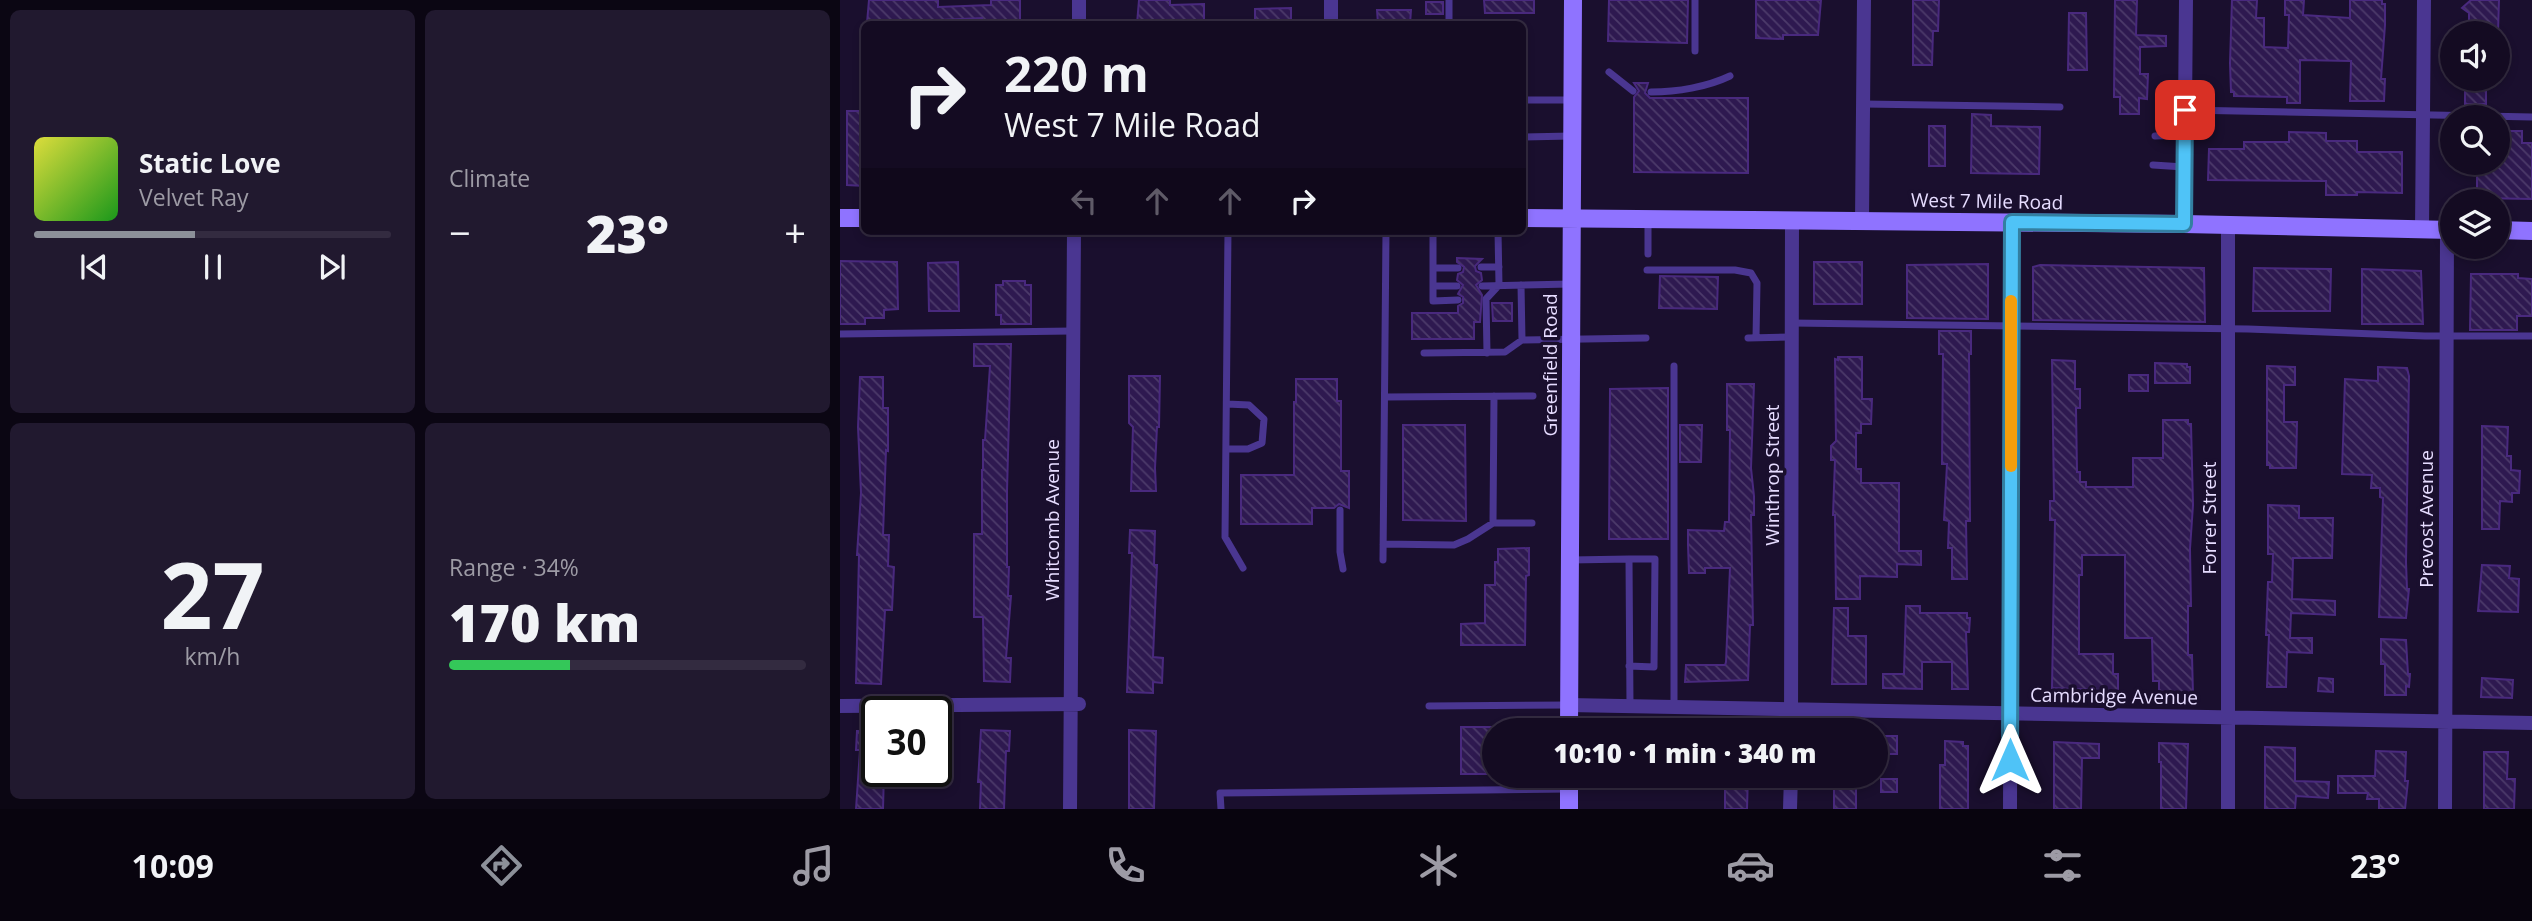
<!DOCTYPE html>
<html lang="en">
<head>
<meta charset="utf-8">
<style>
	:root { --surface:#140b22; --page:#21192f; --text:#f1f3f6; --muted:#9d9ba5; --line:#332b40; --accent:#8c9099 }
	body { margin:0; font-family:"Open Sans",sans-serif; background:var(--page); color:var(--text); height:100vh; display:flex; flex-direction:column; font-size:26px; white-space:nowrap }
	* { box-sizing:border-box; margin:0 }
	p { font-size:23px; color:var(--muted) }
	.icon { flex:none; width:38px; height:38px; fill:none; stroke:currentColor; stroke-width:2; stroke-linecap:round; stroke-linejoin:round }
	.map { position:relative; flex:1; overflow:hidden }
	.details { display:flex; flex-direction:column; gap:10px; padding:10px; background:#0b0613; width:840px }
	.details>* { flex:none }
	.banner { position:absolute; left:21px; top:21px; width:665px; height:214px; border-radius:10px; box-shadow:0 4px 10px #0003,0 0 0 2px var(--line); background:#140b22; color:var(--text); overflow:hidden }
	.controls { position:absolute; left:1600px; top:21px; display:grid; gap:14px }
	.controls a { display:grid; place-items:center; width:70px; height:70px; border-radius:50%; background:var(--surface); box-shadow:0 4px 10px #0003,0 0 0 2px var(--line); font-size:35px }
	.speed { position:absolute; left:21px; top:696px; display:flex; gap:14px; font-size:35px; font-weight:700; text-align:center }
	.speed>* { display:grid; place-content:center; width:91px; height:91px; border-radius:50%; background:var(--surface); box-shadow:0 4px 10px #0003,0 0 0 2px var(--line); line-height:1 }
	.speed .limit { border:4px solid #111; border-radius:10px; background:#fff; color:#111 }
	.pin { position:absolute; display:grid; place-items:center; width:60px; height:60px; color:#fff; margin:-30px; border-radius:14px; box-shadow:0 4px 10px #0006 }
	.me { position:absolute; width:77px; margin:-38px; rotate:0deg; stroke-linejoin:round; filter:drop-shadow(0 0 5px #0008) }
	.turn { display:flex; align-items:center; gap:24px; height:147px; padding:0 28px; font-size:32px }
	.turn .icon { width:91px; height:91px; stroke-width:2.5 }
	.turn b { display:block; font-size:49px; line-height:60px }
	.lanes { display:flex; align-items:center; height:66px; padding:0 28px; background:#0003; justify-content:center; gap:35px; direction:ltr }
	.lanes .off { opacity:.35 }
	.big { font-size:52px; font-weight:800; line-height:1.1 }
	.details .tile { flex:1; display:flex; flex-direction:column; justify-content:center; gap:10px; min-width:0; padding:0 24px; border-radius:10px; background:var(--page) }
	.details .dial { align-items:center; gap:0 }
	.dial b { font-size:91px; line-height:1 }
	.song { display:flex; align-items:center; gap:21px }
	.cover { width:84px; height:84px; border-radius:10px; background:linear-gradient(135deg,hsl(60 70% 55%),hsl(120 70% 35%)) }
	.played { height:7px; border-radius:4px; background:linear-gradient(90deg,var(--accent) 45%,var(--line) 45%) }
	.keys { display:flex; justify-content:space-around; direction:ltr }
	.heat { display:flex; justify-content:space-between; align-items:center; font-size:38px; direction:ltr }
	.charge { height:10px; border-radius:5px; background:linear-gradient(90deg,#34c759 34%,var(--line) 0) }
	.details .tiles { flex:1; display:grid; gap:10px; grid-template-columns:repeat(2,1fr) }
	.trip { position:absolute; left:642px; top:718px; width:406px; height:70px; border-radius:35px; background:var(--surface); box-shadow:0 4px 10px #0003,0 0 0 2px var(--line); font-weight:800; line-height:70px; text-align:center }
	.tabs { display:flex; height:112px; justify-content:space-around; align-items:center; background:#08040e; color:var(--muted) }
	.tabs .icon { width:49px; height:49px }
	.tabs .selected { color:var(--accent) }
	.tabs b { font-size:32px; color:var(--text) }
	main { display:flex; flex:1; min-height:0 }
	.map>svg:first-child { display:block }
	.building { fill:url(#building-back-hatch); stroke:#49297e; stroke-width:2 }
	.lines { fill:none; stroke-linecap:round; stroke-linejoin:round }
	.lane { stroke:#4a3691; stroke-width:7 }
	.street { stroke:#4a3691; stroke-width:14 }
	.secondary { stroke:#8f73ff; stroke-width:18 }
	.route-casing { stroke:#337fa1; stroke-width:18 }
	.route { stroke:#4fc3f7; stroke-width:12 }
	.slow { stroke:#f59e0b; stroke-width:12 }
	.labels { text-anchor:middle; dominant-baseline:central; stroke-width:7; stroke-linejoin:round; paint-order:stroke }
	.street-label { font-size:19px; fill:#e6dcff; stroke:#1a0f2e }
</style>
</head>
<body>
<main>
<section class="details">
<div class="tiles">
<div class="tile">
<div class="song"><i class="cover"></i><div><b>Static Love</b><p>Velvet Ray</p></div></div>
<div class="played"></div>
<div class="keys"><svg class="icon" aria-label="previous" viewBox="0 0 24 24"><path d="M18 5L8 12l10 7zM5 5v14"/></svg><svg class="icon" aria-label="pause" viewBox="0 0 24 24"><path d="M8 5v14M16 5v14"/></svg><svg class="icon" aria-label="next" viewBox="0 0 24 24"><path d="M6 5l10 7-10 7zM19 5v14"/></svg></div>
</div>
<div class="tile"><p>Climate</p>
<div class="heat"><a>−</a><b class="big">23°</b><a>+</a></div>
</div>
<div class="tile dial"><b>27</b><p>km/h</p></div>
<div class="tile"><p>Range · 34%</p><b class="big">170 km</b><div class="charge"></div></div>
</div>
</section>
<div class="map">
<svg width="1692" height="809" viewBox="0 0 1692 809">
	<defs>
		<pattern id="building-back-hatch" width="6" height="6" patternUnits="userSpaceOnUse" patternTransform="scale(1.75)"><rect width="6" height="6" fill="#2e1950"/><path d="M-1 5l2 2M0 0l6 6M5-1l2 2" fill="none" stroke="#4c3a6a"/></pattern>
	</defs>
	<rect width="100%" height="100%" fill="#1a0f2e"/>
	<path class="building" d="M29 0H98V7L151 5V0H180V24H142V18L99 20V24H30L27 23Z
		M299 0H330V5L364 4V21L297 24Z
		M644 0H694V13H645Z
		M769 0H848L847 43 768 41Z
		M916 0H981L978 35H943V39L916 38Z
		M1073 0H1099L1098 31H1093L1092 65H1073Z
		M1275 0H1297L1296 35 1326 36V46L1300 47V74H1308L1307 99 1299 98V114H1280V97H1274Z
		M1392 0H1417L1416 18H1424V47L1448 48 1449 15H1445V0H1464L1463 15 1510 18V0H1542V4H1545V25L1541 79H1545L1544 101H1510L1511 61 1460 60V103H1447V97L1394 96V92H1391L1390 63Z
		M1631 0H1659L1658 33H1629V13L1622 8Z
		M586 2H603V14H586Z
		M451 8V24H415V9Z
		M537 10H571L570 24H538Z
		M1229 13H1246L1247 70H1228Z
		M794 83H808L805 93 810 98H908V173L794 172V97L799 91Z
		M1625 84H1646V104H1625Z
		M7 111H24V186L7 185Z
		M1132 114 1151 115V126L1200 127 1199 174 1131 173Z
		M1089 126H1105V166H1089Z
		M1667 131H1682V143H1692V199L1637 198V163H1657V149H1666Z
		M1449 132 1486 133V141H1517V152H1562V193L1517 192V195H1486V181L1368 180 1369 149H1404V142H1449Z
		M617 258 642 259 635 266 636 271 641 273 642 280 636 285 642 295 640 322H634V339H572V313H618V306L623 303V297L618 294 623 285 617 280 618 274 623 272 624 267 617 262Z
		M0 261 57 262 58 309 44 310V318H25V324H0Z
		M118 262 119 311H89L88 263Z
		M974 262H1022V304H974Z
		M1148 264V319L1067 318V265Z
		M1200 265 1364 268 1365 322 1193 320V267Z
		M1414 268 1491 269 1490 311H1413Z
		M1522 269 1581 271 1583 324H1522Z
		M1631 274H1678V278L1692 279V316H1677V330H1630Z
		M820 276 878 277 877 309 819 308Z
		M163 281H185V285H191V324H161V315H156V285H163Z
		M652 303H672V321H653Z
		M1099 331H1131V354H1129L1130 521H1126L1127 579H1112V548H1108L1109 521 1104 520 1107 464H1102L1103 354H1099Z
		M134 344H171L167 491V567H169L168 596H171L166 658H171L170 682 144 681 143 617H134V534H142V470H143V440H145L150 366H134Z
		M998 357H1022V399H1032L1031 424H1021V433H1016V469H1021V483H1059V551H1081V565L1057 564V577L1020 576V599H996L995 515H993L995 460H991V446L996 441 995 359 998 360Z
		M1212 360 1235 361V389H1240V408H1236L1237 472H1240V482H1246V487H1293V458H1323V420H1348V424H1351L1353 505 1350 549 1351 606H1348V655H1352L1353 695 1319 694V681H1313L1312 638H1285V555H1242V575H1239V654H1273V674H1278V691L1212 688 1215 520H1210V501H1214Z
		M1315 363 1347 364V367H1350V383H1315Z
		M1427 366 1455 367V385H1444V422H1457L1456 468H1430V465H1427Z
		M1538 367 1567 368 1569 376 1566 562 1567 589H1569L1566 618 1539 617 1543 498 1540 497V488H1531L1532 475 1502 474 1505 379 1538 381Z
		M1289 375H1308V391H1289Z
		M289 376H320L319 427H317L315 468 316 491H291L293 427 289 423Z
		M20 377H43V408H48V451L46 450 43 535H49L48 566 54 567 52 610H45L41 684 16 683 19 555H17L21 493 18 427Z
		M456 379H497V401H501V471H509V508L499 504 494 508H472V524H401V475H454V402H456Z
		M887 384H914L911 468 914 496V515H911L913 625H910L908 680 845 682 846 665H885L886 662 890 568H865V573H849L848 545V530L884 531 885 522H889L890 430H887Z
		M828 388V539H769L770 389Z
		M563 425H625L626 521 563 520Z
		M840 425H862L861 462H840Z
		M1642 426 1668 427 1667 456H1671V470L1680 471 1679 493H1672V502L1660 501 1659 529H1642Z
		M1428 505 1459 506V518H1493L1492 558H1453L1452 599 1495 601V615L1451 613 1450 638H1472V653L1447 652 1446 687H1427L1429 635H1426L1428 582H1432L1433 554H1428Z
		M290 530 315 531 314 565H317L313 657 323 658 322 683 313 682V693L287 692 292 553H289Z
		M689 548V575L686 576 685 645H621V624L645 623V585H655V562H658V549Z
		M1642 565 1670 566 1669 578 1679 579 1678 612 1638 611Z
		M1066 606H1080V613H1127V618H1130L1129 632H1126L1128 689H1112V662H1082V689L1043 688V674H1064Z
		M994 608H1008V636H1026V684H992Z
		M1541 639 1566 640 1568 674H1570L1569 687 1566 686V695H1545V664H1541Z
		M1479 678 1493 679V692L1478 691Z
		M1642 678 1673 680 1672 698 1641 697Z
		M621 727H654V774H621Z
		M141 730 170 731 169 751H166L164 809H140L141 782H138Z
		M289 730 316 731 314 809H289Z
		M17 731 37 732V772H44L43 809H16L20 750H16Z
		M1037 736H1057V754H1037Z
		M1105 741 1123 742V746H1128V809H1100V765H1105Z
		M1214 742 1259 744V758H1242L1241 809H1214Z
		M1319 743 1348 744 1346 809H1321V762H1319Z
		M1425 747 1455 748V781L1489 782 1488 798 1456 796 1455 809H1425Z
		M1536 751 1566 752 1565 781H1568L1565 809H1539V799H1527L1528 793H1498V776H1535Z
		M1644 752H1668L1667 779H1675L1674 809H1644Z
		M885 775H908L907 809H885Z
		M994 775H1016V809H994Z
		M1041 779H1057V792H1041Z"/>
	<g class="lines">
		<path class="lane" d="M609 24V0
			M855 51V0
			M769 72 793 91
			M811 92C837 92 867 87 890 76
			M682 100H731
			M1023 104 1220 107
			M1345 110 1692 117
			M1315 136 1344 135
			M682 137 731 136
			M1313 165 1344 167
			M388 231 385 537 403 568
			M593 231V301L618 300
			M808 254V220
			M641 267H659
			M593 268H618
			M807 270H895L911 273 917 283 916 338
			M681 285 682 340 806 338
			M593 286H617
			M642 286 731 284
			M952 323 1408 329 1585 336H1692
			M0 334 232 331
			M908 338 951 337
			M584 353 665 352 682 340
			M647 353 646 299 659 285 658 231
			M654 396 653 523H692
			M545 397 693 396
			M386 449H408L422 443 424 419 409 405 387 404
			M500 510V552L503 569
			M543 544 614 545 628 539 653 523
			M789 559H815L814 667 789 666
			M543 560 546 231
			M731 560 789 559 790 706
			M589 706 729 705
			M834 707V366
			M381 809 380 793 729 789"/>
		<path class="street" d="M239 24V0
			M491 24V0
			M1022 221 1024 0
			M1344 224 1346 0
			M1582 229 1584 0
			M729 705 1692 723
			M0 706 239 704
			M951 730 952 221
			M230 809 234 231
			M950 809 951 775
			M1170 809 1172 222
			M1388 809V226
			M1605 809 1607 230"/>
		<path class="secondary" d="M0 218H24
			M682 218 1344 224 1612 230
			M1657 230 1692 231
			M729 730 733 0
			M729 809V775"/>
	</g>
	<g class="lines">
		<defs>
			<path id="route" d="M1170 760 1172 222 1344 224 1345 110"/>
		</defs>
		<use href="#route" class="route-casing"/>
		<use href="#route" class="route"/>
		<path class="slow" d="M1171 466V301"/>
	</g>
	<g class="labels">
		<g class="street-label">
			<text transform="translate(1147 201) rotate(1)">West 7 Mile Road</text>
			<text transform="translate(710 365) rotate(-90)">Greenfield Road</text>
			<text transform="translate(932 475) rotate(-90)">Winthrop Street</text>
			<text transform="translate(1369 518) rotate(-90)">Forrer Street</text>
			<text transform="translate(1586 519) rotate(-90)">Prevost Avenue</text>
			<text transform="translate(212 520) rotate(-90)">Whitcomb Avenue</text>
			<text transform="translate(1274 696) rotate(1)">Cambridge Avenue</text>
		</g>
	</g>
</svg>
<div class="controls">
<a><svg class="icon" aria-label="sound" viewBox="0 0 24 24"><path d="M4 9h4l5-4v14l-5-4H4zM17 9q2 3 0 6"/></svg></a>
<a><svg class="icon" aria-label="search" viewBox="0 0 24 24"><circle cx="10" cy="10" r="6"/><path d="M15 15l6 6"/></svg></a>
<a><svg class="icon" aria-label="layers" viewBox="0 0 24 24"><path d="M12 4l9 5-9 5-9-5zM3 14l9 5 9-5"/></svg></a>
</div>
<div class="speed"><div class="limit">30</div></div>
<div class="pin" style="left:1345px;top:110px;background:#d93025"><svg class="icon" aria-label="arrive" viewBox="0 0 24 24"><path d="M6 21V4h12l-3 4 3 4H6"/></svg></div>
<svg class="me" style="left:1170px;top:760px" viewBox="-20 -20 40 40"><path d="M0-17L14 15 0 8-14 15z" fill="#4fc3f7" stroke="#fff" stroke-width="4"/></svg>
<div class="trip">10:10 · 1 min · 340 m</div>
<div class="banner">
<div class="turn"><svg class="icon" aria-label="right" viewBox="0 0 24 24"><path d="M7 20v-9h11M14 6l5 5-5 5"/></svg><div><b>220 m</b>West 7 Mile Road</div></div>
<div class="lanes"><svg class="icon off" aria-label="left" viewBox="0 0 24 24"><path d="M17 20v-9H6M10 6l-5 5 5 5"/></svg><svg class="icon off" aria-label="ahead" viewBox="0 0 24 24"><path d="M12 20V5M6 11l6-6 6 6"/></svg><svg class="icon off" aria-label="ahead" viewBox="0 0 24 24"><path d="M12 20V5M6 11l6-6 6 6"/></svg><svg class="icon" aria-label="right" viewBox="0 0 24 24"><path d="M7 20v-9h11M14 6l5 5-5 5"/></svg></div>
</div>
</div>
</main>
<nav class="tabs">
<b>10:09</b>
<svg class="icon selected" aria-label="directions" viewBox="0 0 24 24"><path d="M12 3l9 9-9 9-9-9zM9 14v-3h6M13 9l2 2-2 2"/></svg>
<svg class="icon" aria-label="music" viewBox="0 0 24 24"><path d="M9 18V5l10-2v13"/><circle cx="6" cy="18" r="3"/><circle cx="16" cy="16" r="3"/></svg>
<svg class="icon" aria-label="phone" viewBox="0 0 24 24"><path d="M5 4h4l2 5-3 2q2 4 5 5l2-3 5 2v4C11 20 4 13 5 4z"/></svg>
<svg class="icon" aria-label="climate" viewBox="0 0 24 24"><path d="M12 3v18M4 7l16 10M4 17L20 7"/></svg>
<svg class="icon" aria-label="car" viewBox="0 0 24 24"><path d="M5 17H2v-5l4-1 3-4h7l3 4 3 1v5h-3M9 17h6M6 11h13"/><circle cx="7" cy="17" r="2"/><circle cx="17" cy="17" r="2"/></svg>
<svg class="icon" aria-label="filters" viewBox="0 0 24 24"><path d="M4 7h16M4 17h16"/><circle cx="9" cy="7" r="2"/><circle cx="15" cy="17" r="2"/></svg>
<b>23°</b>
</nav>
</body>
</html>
